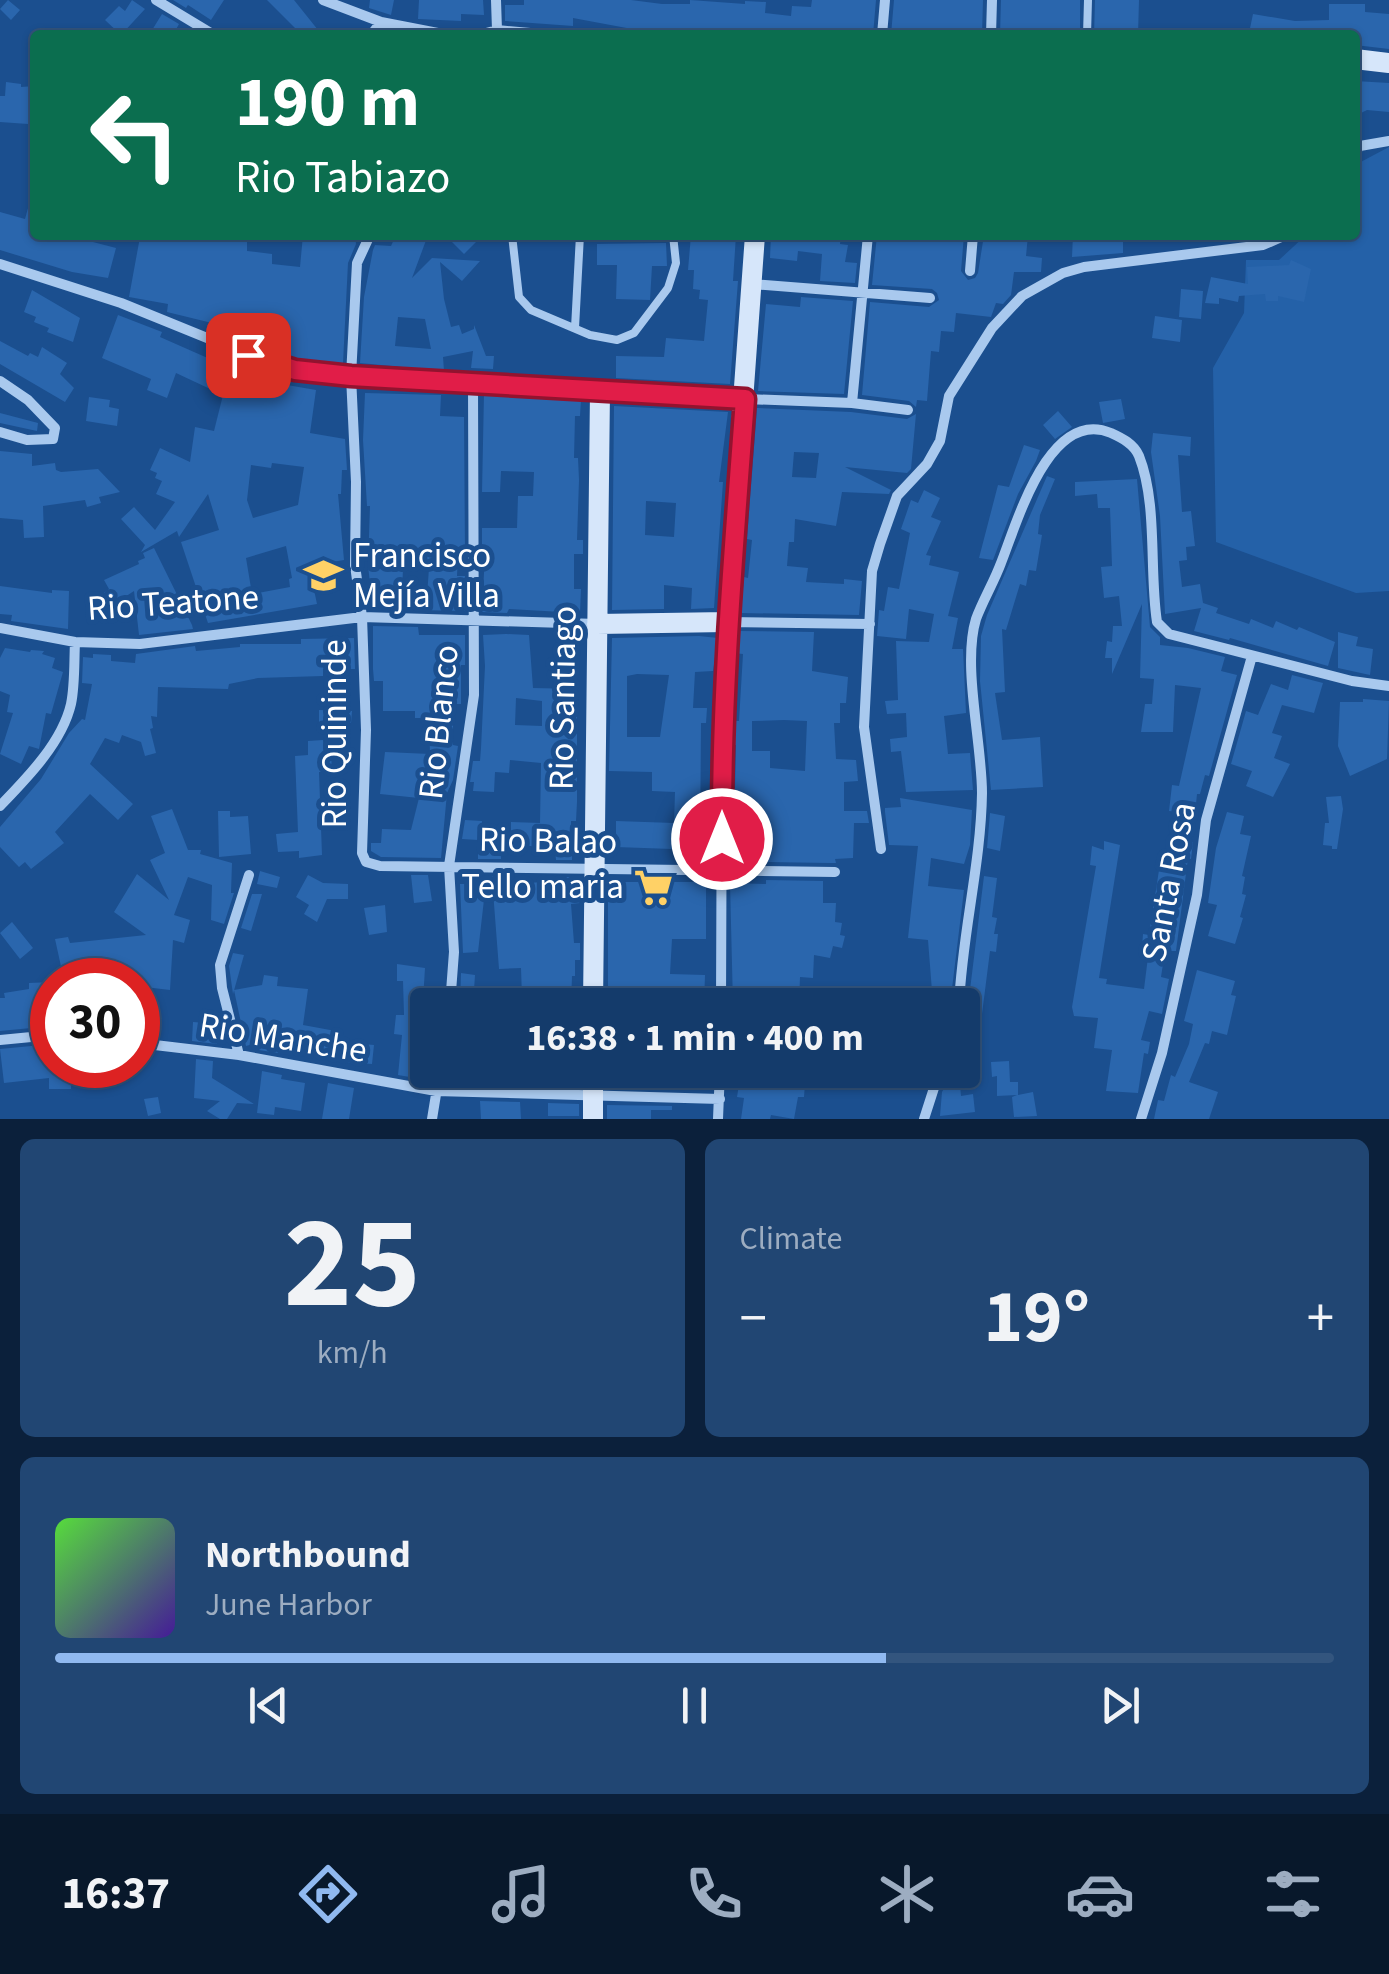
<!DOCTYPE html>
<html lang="en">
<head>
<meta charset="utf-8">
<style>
	:root { --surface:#143b6b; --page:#214673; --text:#f1f3f6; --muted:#9dadc1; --line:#33557e; --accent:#90b9f0 }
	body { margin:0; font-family:"Source Sans 3",sans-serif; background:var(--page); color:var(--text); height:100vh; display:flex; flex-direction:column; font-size:38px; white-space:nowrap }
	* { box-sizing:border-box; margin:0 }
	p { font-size:32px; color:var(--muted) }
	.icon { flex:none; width:55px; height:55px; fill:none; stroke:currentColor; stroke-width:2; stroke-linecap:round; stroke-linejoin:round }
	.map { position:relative; height:1119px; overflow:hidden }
	.side { display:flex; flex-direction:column; gap:20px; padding:20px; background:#0b203b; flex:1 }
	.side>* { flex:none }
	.guide { position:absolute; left:30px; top:30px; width:1330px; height:210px; border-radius:10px; box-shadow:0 2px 8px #0004,0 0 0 2px var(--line); background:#0b6e4f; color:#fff; overflow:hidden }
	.speed { position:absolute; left:30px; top:958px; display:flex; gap:20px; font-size:50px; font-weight:700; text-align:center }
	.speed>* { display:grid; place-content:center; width:130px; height:130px; border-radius:50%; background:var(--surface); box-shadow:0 2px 8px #0004,0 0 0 2px var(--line); line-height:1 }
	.speed .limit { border:15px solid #d22; background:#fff; color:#111 }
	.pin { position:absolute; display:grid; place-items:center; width:85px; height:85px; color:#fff; margin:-42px; border-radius:20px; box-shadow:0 5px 15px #0006 }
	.me { position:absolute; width:110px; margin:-55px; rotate:0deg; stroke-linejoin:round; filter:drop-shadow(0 0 8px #0008) }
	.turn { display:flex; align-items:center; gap:35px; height:210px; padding:0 40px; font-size:45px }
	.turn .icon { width:130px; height:130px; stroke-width:2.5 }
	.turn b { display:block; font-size:70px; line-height:85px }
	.big { font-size:75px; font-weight:700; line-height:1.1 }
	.side .card { flex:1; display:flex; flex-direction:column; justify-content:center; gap:15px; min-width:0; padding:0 35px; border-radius:15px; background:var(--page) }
	.side .dial { align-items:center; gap:0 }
	.dial b { font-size:130px; line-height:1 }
	.song { display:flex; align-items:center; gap:30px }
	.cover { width:120px; height:120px; border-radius:15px; background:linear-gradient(135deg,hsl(110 70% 55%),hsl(260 70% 35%)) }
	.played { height:10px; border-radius:5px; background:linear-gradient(90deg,var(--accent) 65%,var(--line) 65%) }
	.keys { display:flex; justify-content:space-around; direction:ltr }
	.heat { display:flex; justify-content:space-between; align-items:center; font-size:55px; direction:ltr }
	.side .tiles { flex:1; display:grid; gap:20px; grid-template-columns:1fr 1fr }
	.card:last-child { grid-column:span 2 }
	.trip { position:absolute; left:410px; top:988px; width:570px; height:100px; border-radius:10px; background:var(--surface); box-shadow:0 2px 8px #0004,0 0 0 2px var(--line); font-weight:700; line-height:100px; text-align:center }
	.menu { display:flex; height:160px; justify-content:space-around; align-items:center; background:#08182b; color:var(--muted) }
	.menu .icon { width:70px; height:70px }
	.menu .selected { color:var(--accent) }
	.menu b { font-size:45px; color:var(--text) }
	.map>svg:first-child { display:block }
	.green { fill:#2461a8 }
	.building { fill:#2a66ad; fill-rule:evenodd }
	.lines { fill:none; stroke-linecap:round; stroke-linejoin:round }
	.lane { stroke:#a9c9ee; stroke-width:8 }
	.street { stroke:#a9c9ee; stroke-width:10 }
	.secondary { stroke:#d6e6fa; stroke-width:20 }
	.route-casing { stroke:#92132f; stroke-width:25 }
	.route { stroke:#e11d48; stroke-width:18 }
	.labels { text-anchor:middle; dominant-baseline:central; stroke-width:10; stroke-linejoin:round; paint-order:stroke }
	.poi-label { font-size:35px; fill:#fff; stroke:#1b4f8f; text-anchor:start }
	.street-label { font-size:35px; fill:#fff; stroke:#1b4f8f }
</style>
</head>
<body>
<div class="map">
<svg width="1389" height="1119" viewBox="0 0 1389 1119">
	<rect width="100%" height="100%" fill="#1b4f8f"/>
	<path class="green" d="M1389 147V591L1356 593 1216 542 1213 368 1244 313 1246 260H1279L1306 235H1355V165Z"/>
	<path class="building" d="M8 0 20 10 11 20 0 9Z
		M132 0 145 9 121 35 105 20 119 6 125 11Z
		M173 0H224L211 20 188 5 186 8Z
		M267 0H294L322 35H302Z
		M370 0H394L391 15 369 8Z
		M419 0H483L484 15 461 14V21L418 19Z
		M524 0H631L662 4H690V0L745 4V1L766 2 765 13 791 16 792 6 811 7 812 0H876L873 35H743L706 31V35L672 34V30L649 28 648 32 573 18V26L505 21V5H524Z
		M894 0H983L982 35H891Z
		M1001 0H1080V35H1000Z
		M1095 0H1139L1138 35H1094Z
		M1329 4H1365V12L1389 14V49L1355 45V35L1249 33 1253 14 1295 21 1329 20Z
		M162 14 179 24 173 35H149Z
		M1355 81 1389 83V112L1367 110 1355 116Z
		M6 82 21 84V87L35 86V115L29 114 28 124 0 122V96H5Z
		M31 197H35V235H94L93 242 116 248 108 278 72 272 0 250V212L25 219Z
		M158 235 208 241V235H247V251L272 254V264L300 267 303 235H355L356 244 348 263 343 363H318L283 355 284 349 246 342 210 328 212 323 167 312 168 304 129 297 140 237 156 241Z
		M396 235H428L412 278 432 258 480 261 462 281 440 262 444 299 451 327 459 325 462 334 474 329V325L486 356H494L493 369 471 368 473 351 443 357 444 371 360 363 364 297 373 250 375 245 391 246ZM398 317 425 319 431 349 395 346Z
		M445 235H469L476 242 464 254Z
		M691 235H736L733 281H738L730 384 616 378V356L664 357 666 338 704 341 708 300 699 299 700 290 693 289 694 270H688Z
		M771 235H841L840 244 848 245 845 262 857 263 855 283 820 281 822 254 798 251 797 261 770 258Z
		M877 235H964L961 271 968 280 975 278 978 273 984 235H1028L1026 256 1042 258 1041 272H1014L1011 295 1003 304 996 303 991 317 956 313 954 332 941 331 939 352 931 351 927 401 917 400 916 407 909 401 862 395 870 302 929 307 939 300 937 293 932 289 872 285Z
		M1073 235 1123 237V253L1072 257Z
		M666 243 667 266H652L650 300 616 299 617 265H597V244Z
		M1291 260 1311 269 1304 302 1278 296V301H1266L1265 294 1239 296 1238 302 1219 298V304L1205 303 1211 277 1248 284 1247 267 1289 265Z
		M1181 289 1203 291 1201 319 1179 317Z
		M32 290 80 318 73 342 47 332 49 328 34 322 36 317 24 312Z
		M801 297 853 301 844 394 758 391 766 304 800 307Z
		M118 315 162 332 160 337 228 367 269 382 270 377 288 380 287 385 316 390 310 433 345 439 347 470H342L341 494H338L344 560 309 566 317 604 208 623 181 542 219 530 208 494 179 537 177 531 141 552 145 545 121 519 134 507 155 530 175 502 156 494 162 481 155 478 157 473 150 470 160 448 190 462 195 427 214 431 223 395 176 373 167 398 147 390 151 379 102 358ZM272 463 304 467 298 505 253 518 247 500 251 465 271 468ZM286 546 292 578 289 579 290 587 252 594 246 558Z
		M1155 316 1182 320 1180 342 1152 338Z
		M0 341 28 356 30 353 38 357 42 347 67 363 60 374 74 388 65 402 0 364Z
		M365 393 441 395 440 416 464 417 465 553 458 552 457 576H465V611L372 609 374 584H370L368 565 370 506H367L363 440ZM403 568H429L427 596 402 595Z
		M484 393 581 400 580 416H575L574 458H578L579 480 577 540H583V554H574V589H581L580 613 509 609 507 613 482 612 485 553H482V528H517L518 496H533L534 472 501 471 500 492H482Z
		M89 397 110 400 109 407 119 409 117 426 86 421Z
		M1121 399 1125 419 1103 423 1099 402Z
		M614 406 728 412 719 482H723L714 608 691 609 692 588 664 585V609L612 610ZM646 501 676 503 674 537 645 535Z
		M757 408 851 412 907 419 916 414 911 469 907 473 845 467 891 490 889 494 842 492 836 526 795 519 794 542H789L787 566 808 568 806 582 844 584V579L862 581 859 615 741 613 744 577 748 578 752 540 747 539ZM794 452 819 453 816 478 792 477Z
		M1058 411 1072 427 1055 439 1043 425Z
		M0 413 38 423 37 431 0 423Z
		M1153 433 1191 437 1190 456 1178 455 1182 512 1191 511 1195 546 1186 547 1187 560 1179 561 1182 587 1200 584 1203 603 1218 608 1216 613 1249 624 1251 619 1273 628 1276 621 1297 630 1299 627 1335 642 1328 666 1230 638 1229 640 1194 631 1201 608 1165 614 1160 516 1151 452Z
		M1024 445 1040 450 1036 461 1018 494 993 560 979 558 998 485 1009 487Z
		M0 451 32 454V466L55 463 56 470 61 472 98 469 120 492 99 497 101 503 87 507 85 500 43 506 44 537 24 538 23 520 0 518Z
		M1047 476 1055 479 1040 515 1038 534 1042 535 1036 571 1029 570 1026 586 1020 584 1006 630 1002 629 1005 692 995 693 1002 740 1040 737 1043 787 991 790 980 681 981 636 987 615Z
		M1137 479 1150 627 1160 637V645L1188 648 1225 657 1221 671 1237 675 1209 776 1205 775 1200 794H1197L1195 814 1169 811 1172 785 1179 786 1201 688 1175 685 1173 732H1141L1145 704H1152L1154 679 1140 678 1142 604 1112 674V658H1105L1107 641 1112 642 1113 626H1122L1119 596 1104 598 1101 567 1112 566 1110 508H1098L1097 494 1075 496V482Z
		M924 490 940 498 931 517 941 521 926 555 931 556 929 565 959 572 948 616 958 618 952 649H963L966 713 944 716 948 754 970 753 973 790 906 792 901 751 891 752 890 739 907 737 906 713 887 714 885 701 898 700 896 641 929 642 934 614 909 609 906 639 877 636 879 610 884 611 888 587 899 589 910 533 901 529 911 500 918 503Z
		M154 548 192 625 193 629 139 635 134 591 105 610 97 598 109 589 104 580 139 564 138 561 145 558 143 553Z
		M0 586 52 593V590L69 591 68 629 11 621 12 615 0 614Z
		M373 626 418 627 419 635H465V665H461V704H453V745L458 746 453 780 447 793 441 858 381 857 371 851V843H381L382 829 411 830 419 798 380 794 385 752 430 754 429 718H415V711H383V681H374L373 669Z
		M737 631 814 632 812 671 848 677 846 703H840V723H834L836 759 856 760 858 781 844 782V811H867L869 823H854L853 858 835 859 836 863H830L766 862V858H730L731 788H735L736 745H731L732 721H739L743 654 734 653ZM784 720 807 721 805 771 770 768V751H752V721Z
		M1338 632 1358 637 1356 646 1373 649 1370 675 1338 668Z
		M506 634 529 635 533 688 577 689V802L576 821H571L572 860H556L555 849 522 845V848L501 847V859H478V840L462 839 465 820 482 821 481 833 511 832V822L540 823 541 763 510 760 509 773 495 772 494 792 473 791 474 782H470L473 761H480L481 748 485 666 483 635ZM516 698 542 701V726L515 725Z
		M699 636 718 638 713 671 695 672 693 708H707L706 723H701L700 850 616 847V821L674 823 675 792 652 791V772L609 771 612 638ZM637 674 669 675 660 737H627V676Z
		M354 638 355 669H323V676L258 678 229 684 228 689 158 687 157 717 151 716 153 728 150 729 156 753 145 756 141 742 122 735 119 743 105 738 90 764 133 804 118 820 90 794 55 832 64 843 31 869 25 862 19 867 0 847V827L41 779 69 733 82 719 85 720 92 684 82 683 83 657 93 658V654L111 655V661L135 663 136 654 195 646 196 651 240 647V644H301V639Z
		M5 648 30 652 31 650 44 651 42 654 55 658 52 668 63 672 51 714 46 713 39 749 29 746 21 764 0 754 13 713 7 712 10 695 0 691V658Z
		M1292 675 1323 683 1314 713 1282 705 1272 733 1282 736 1274 758 1290 764 1273 797 1246 786 1252 771 1231 764 1246 711 1258 715 1271 684 1288 690Z
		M1363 699 1389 701 1387 759 1350 776 1338 746 1340 702H1363Z
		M319 710 352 711 351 723 319 722Z
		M323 740 324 754H331L332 771 319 772 322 855 299 858V851L278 852 276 834 298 832 295 756 308 755V741Z
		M1341 796 1343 809 1337 849H1332V846L1323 845 1325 823H1329L1326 797Z
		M900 798 972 810 970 845 964 864 931 858 928 886 964 890 950 1005H919V991H932L928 940 908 938 918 846 889 845 885 812V808L901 807Z
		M172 809 188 850H201L200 854 232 863 231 893H234L224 924 211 920 212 885 188 877 174 915 190 920 184 943 173 940 170 990 145 987V983L138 980H64L55 939 68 937 70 943 146 935 114 912 137 874 169 900 150 860 165 853 151 816Z
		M218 811H230V817L248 816 251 854 219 857Z
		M1227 812 1244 816 1240 834 1251 836 1242 876 1245 877 1242 894 1246 895 1240 917 1243 918 1235 944 1208 936 1217 905 1208 903 1216 848Z
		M990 813 1005 816 1000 851 987 848Z
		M1171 839 1193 842 1191 859 1188 858 1176 951H1165L1161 977 1169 979 1162 1014 1149 1011 1141 1040 1150 1042 1148 1054 1144 1053 1138 1093 1106 1091 1112 1050 1094 1048 1098 1018 1074 1016 1072 1007 1096 866 1090 865 1092 846 1104 850V841L1120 845 1099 978 1107 979 1106 984 1144 989 1149 949 1142 948 1143 934 1149 935 1161 857 1169 858Z
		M260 871 280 877 277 888 257 884Z
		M308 875 323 883 348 884V899H327L317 922 304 914 309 905 296 897Z
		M411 875H428L432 901 414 903Z
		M478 876H501V885L556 881V877H573V882H579L580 903 571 904 574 943H580V960H575V976H572L571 1005H539V997L522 998 521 968 499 969 493 891H485L478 952 463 953 460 884H477Z
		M984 876 997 878 992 917 997 918 994 934H998L996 952 990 951 981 1022 962 1021 968 1006Z
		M766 880 823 881V903H836L835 922 842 923 840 935 845 936 842 948 833 946 830 958 814 955 813 978 800 977 799 1005H733L730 883 766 884Z
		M608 882H706V939H672L670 974 705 975 704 1005H608Z
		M252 894H262L251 931 241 928Z
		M385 905 387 932 369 935 364 908Z
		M12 922 33 948 20 959 0 933Z
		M233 953 244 955 233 994 229 966Z
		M397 964 425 968 422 1017 428 1018 427 1080 398 1075 402 1035 394 1034 396 1015H404L403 981H397Z
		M1197 970 1235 981 1231 995 1236 996 1227 1035 1212 1031 1209 1044 1205 1043 1189 1082 1218 1092 1209 1119H1154L1158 1100 1164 1101 1171 1075 1175 1077 1189 1044 1193 1024 1184 1021Z
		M461 973 475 975 473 1005H460Z
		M264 975 278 977 277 986 308 989 303 1025 341 1032 339 1042 374 1045 372 1064 344 1062 286 1050 285 1054 253 1049V1044L246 1046 234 990 262 985Z
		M52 982V1026L0 1031V998H5L4 993 29 989V983Z
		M193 1022 218 1024 217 1044 192 1041Z
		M52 1044V1065H118V1084L84 1081V1084L71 1083V1089H49V1078L4 1083 0 1049Z
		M196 1059 213 1061 212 1078 254 1104 237 1103 227 1119H220L207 1111 220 1101 194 1098Z
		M1009 1061 1010 1082H1018V1095L1033 1092 1037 1116 1014 1117 1012 1097 1017 1095 997 1096V1076L992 1077 991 1062Z
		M470 1070H576V1086L469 1083Z
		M607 1070H708L707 1084 672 1082V1089L607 1087Z
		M779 1070H795L793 1083 805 1084 804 1097H798L794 1119 771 1115 770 1119H741L744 1098 737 1097 740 1078 748 1079V1076L778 1080Z
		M262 1071 282 1075 281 1079 305 1083 301 1111 275 1107 274 1115 257 1113Z
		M959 1074 961 1096 973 1094 975 1112 940 1116 942 1092 952 1075Z
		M328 1083 354 1088 349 1119H322Z
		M158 1097 161 1113 148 1116 144 1099Z
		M480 1101 520 1102 521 1119H481Z
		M548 1103 579 1104V1116H548Z
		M607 1105 672 1106V1110H651V1119H607Z"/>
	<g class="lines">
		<path class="lane" d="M1087 35 1088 0
			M512 235 519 297 531 310 590 335 617 340 634 333 668 288 676 263 673 235
			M575 328 580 235"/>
		<path class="street" d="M156 0 214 35
			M323 0 381 22 448 35
			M496 0 497 30
			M371 35 381 22
			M479 35 497 30 553 35
			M882 35 885 0
			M991 35 992 0
			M1355 152 1360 146 1389 141
			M370 235 357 263 351 376 356 482 355 565 362 617 366 730 362 853 366 862 380 866 835 872
			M0 264 121 303 271 364 295 370 599 391
			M970 271 973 235
			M752 284 930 298
			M0 381 28 400 55 428 53 439 27 440 0 432
			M746 399 852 403 908 410
			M852 403 868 235
			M0 628 75 642 140 644 362 617 597 624
			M0 806C26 779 62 743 71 704 75 685 74 662 75 642
			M881 849 864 727 872 571 880 544 897 496 927 464 940 441 949 396 992 328 1022 296 1063 273 1084 267 1263 245 1286 235
			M450 1005 454 952 449 866 474 695 473 384
			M721 1005 722 744 727 622 870 624
			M959 1005C962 934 981 864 982 793 982 743 962 665 976 619 983 600 994 582 1001 563 1017 523 1049 407 1111 433 1122 438 1134 444 1139 456 1158 504 1149 571 1157 622L1169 634 1352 681 1389 686
			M0 1040 52 1035
			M138 1043 239 1055 436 1091 720 1099
			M239 1055 222 988 220 965 249 875
			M432 1119 440 1070
			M718 1119 720 1070
			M924 1119 934 1088 945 1070
			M1141 1119 1162 1053 1197 895 1206 820 1252 656"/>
		<path class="secondary" d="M1355 59 1389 63
			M597 624 727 622 755 235
			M593 1005 600 391 745 399
			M593 1119V1070"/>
	</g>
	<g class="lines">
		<defs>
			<path id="route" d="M248 355 295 370 351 376 745 399C734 546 721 692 722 839"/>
		</defs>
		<use href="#route" class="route-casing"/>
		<use href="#route" class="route"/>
	</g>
	<defs>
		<symbol id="school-bare" viewBox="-9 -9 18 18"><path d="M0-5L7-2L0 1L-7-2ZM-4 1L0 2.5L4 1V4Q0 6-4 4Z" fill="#ffd166" stroke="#1b4f8f" stroke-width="2.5" paint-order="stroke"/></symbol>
		<symbol id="supermarket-bare" viewBox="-9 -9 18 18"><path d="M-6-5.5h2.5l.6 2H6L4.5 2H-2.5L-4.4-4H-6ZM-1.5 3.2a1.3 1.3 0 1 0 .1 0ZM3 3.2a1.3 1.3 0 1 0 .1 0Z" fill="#ffd166" stroke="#1b4f8f" stroke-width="2.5" paint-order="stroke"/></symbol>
	</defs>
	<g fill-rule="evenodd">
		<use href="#school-bare" x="296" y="548" width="55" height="55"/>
		<use href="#supermarket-bare" x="626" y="860" width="55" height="55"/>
	</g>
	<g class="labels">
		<g class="poi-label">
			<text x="353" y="556">Francisco<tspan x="353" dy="40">Mejía Villa</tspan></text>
			<text x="624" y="887" text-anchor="end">Tello maria</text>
		</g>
		<g class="street-label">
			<text transform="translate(173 603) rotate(-4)">Rio Teatone</text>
			<text transform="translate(563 698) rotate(-89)">Rio Santiago</text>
			<text transform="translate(439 722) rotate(-84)">Rio Blanco</text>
			<text transform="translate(335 734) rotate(-90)">Rio Quininde</text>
			<text transform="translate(548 841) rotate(1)">Rio Balao</text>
			<text transform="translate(1169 882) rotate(-79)">Santa Rosa</text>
			<text transform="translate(283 1038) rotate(9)">Rio Manche</text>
		</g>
	</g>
</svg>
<div class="speed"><div class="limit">30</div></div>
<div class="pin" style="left:248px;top:355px;background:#d93025"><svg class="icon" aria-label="arrive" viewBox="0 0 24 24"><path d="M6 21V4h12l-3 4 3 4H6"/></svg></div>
<svg class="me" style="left:722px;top:839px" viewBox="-20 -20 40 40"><circle r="17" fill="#e11d48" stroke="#fff" stroke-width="3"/><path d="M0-11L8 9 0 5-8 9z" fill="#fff"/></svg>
<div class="trip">16:38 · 1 min · 400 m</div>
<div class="guide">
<div class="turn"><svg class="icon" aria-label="left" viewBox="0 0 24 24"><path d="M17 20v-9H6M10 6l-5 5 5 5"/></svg><div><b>190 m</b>Rio Tabiazo</div></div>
</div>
</div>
<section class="side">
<div class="tiles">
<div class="card dial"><b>25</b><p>km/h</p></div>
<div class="card"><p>Climate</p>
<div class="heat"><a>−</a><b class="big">19°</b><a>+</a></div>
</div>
<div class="card">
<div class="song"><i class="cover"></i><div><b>Northbound</b><p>June Harbor</p></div></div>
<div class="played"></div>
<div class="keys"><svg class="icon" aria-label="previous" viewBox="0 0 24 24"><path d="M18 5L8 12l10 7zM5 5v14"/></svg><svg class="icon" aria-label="pause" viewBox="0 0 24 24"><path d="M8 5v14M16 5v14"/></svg><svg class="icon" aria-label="next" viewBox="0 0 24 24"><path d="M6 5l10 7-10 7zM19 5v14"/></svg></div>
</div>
</div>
</section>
<nav class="menu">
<b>16:37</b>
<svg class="icon selected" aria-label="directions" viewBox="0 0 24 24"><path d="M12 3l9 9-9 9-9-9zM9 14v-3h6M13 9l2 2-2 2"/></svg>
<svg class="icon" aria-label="music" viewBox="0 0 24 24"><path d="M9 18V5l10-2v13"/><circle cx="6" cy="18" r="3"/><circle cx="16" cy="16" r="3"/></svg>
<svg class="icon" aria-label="phone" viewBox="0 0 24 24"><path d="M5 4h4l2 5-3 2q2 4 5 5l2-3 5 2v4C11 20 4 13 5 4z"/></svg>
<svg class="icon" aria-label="climate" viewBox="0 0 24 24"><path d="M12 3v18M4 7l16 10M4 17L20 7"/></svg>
<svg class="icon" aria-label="car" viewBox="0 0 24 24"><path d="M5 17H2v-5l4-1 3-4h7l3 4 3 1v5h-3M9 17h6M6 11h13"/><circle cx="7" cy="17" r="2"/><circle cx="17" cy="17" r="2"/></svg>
<svg class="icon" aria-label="filters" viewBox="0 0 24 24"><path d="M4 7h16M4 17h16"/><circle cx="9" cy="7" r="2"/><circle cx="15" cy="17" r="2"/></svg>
</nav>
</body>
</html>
